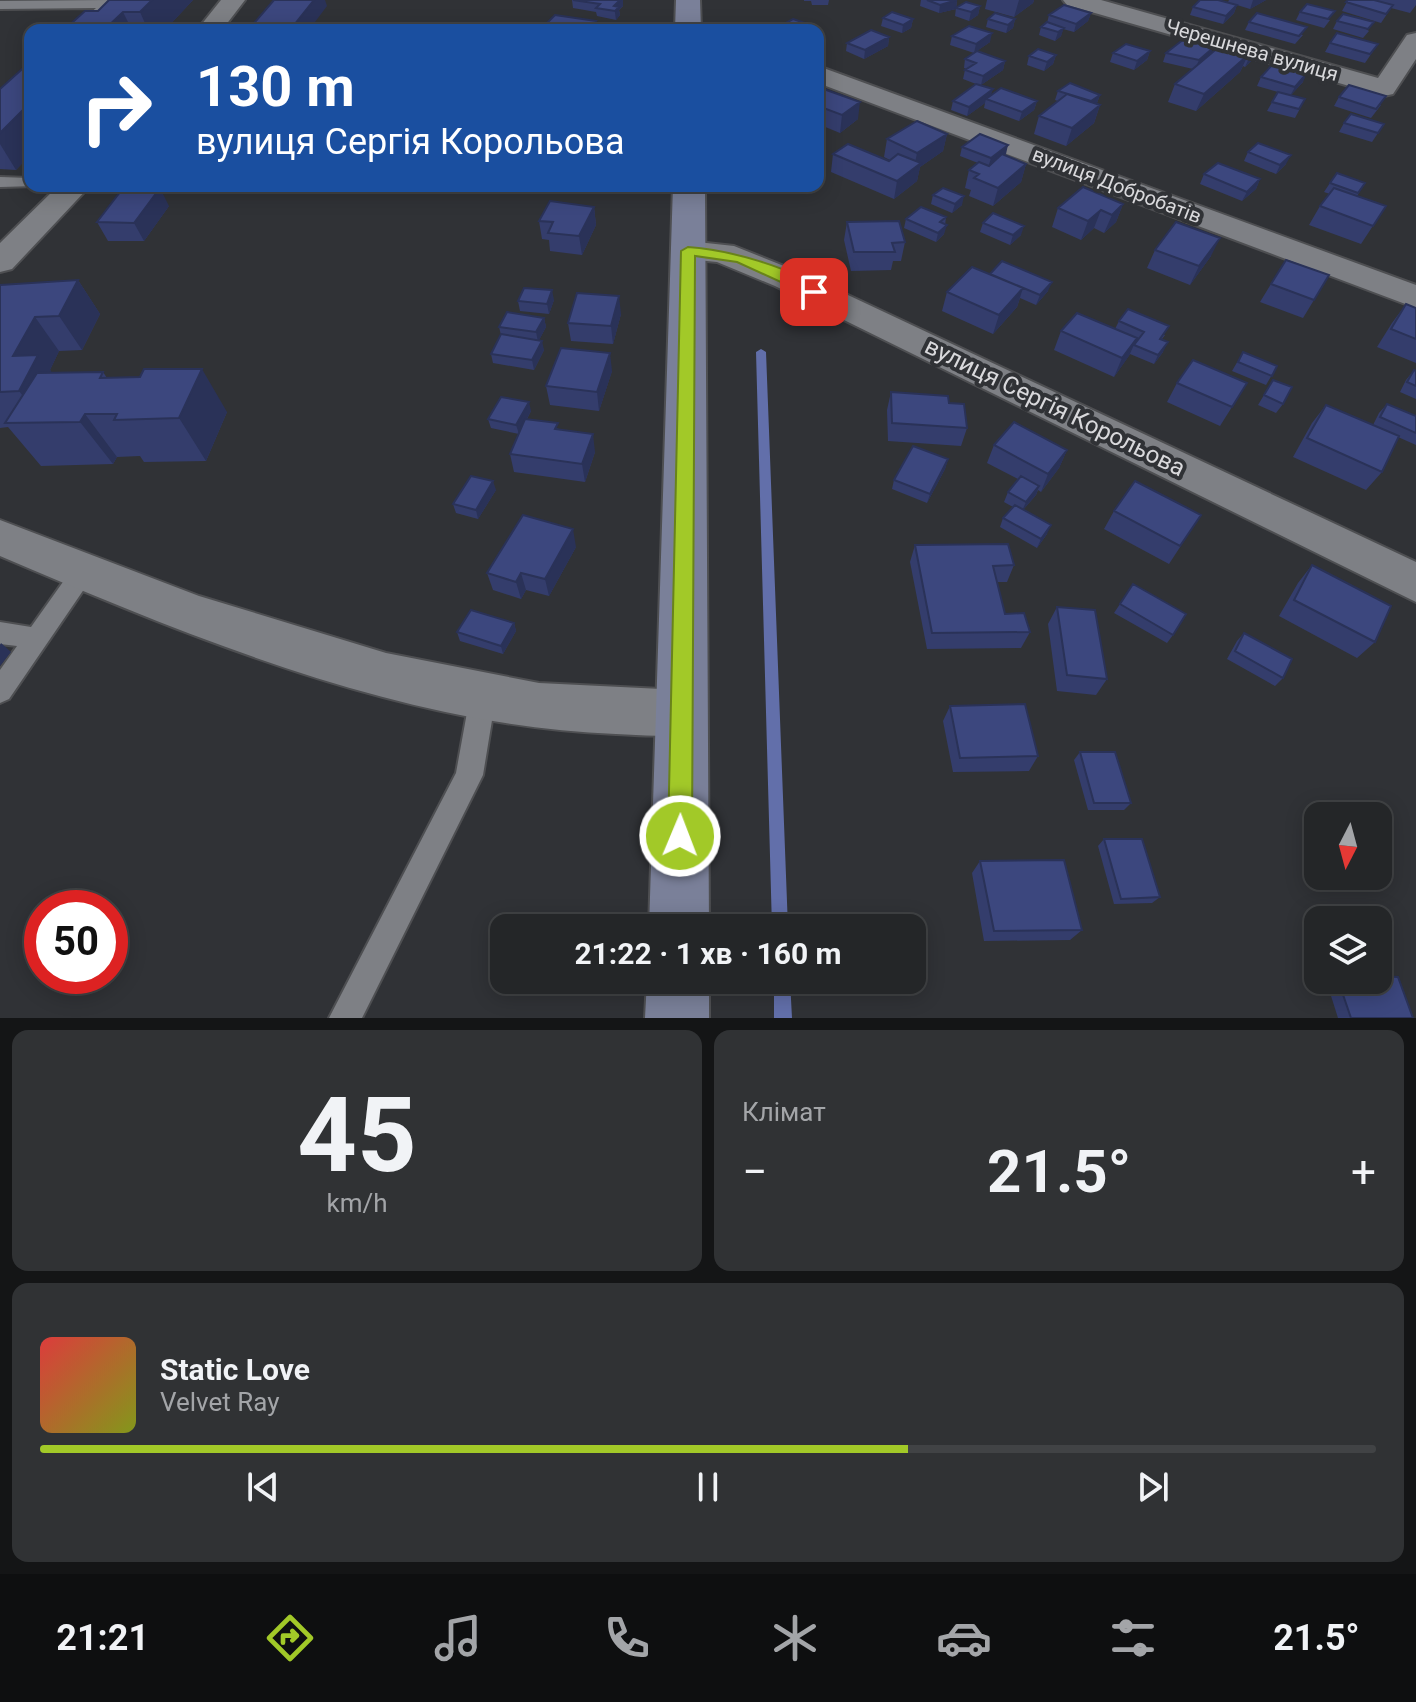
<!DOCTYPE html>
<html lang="uk">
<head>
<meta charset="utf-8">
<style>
	:root { --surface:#242628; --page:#303234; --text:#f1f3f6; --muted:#a3a5a8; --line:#414345; --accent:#a2c928 }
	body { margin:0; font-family:Roboto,sans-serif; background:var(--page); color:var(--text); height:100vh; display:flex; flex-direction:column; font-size:30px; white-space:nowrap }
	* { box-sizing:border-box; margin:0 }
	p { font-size:26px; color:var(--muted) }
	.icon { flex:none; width:44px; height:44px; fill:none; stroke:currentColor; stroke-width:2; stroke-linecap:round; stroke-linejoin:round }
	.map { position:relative; height:1018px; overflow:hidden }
	.panel { display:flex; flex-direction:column; gap:12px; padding:12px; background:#141516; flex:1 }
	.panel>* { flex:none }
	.top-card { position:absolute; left:24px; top:24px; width:800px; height:168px; border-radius:16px; box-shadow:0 4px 20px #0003,0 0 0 2px var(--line); background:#1a4fa0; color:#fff; overflow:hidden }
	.needle { width:52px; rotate:186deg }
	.tools { position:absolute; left:1304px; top:802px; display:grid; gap:16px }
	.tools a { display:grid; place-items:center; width:88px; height:88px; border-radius:16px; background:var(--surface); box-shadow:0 4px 20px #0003,0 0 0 2px var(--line); font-size:40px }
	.speed { position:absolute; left:24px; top:890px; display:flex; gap:16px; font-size:40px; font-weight:700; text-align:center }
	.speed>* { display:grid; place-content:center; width:104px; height:104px; border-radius:50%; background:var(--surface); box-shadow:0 4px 20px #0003,0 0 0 2px var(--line); line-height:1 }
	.speed .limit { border:12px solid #d22; background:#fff; color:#111 }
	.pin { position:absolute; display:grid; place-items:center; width:68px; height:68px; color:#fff; margin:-34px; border-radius:16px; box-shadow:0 4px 12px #0006 }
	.me { position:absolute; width:88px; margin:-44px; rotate:1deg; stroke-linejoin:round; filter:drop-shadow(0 0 6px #0008) }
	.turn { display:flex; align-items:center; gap:28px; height:168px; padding:0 40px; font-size:36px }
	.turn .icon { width:104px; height:104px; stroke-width:2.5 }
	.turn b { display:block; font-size:56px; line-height:68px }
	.big { font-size:60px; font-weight:700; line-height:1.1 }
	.panel .tile { flex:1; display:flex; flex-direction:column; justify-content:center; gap:12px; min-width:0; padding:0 28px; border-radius:16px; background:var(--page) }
	.panel .dial { align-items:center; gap:0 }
	.dial b { font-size:104px; line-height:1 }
	.song { display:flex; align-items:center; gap:24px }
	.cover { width:96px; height:96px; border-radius:12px; background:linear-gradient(135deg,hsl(0 70% 55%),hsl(70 70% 35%)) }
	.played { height:8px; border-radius:4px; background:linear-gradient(90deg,var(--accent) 65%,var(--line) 65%) }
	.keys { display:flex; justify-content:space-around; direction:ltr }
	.heat { display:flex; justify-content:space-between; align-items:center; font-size:44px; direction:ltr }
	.panel .tiles { flex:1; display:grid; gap:12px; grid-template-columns:1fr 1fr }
	.tile:last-child { grid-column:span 2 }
	.trip { position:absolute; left:490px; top:914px; width:436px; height:80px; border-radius:16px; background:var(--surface); box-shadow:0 4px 20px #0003,0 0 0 2px var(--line); font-weight:700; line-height:80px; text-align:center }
	.tab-bar { display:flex; height:128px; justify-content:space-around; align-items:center; background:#0e0f10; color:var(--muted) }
	.tab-bar .icon { width:56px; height:56px }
	.tab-bar .selected { color:var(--accent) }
	.tab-bar b { font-size:36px; color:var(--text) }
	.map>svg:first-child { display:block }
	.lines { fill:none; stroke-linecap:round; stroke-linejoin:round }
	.stream { fill:#626faa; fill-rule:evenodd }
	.service-casing { stroke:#4e4f52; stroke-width:4 }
	.minor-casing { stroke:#4e4f52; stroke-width:4 }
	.secondary-casing { stroke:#4e4f52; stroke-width:4 }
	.service { fill:#7e8085; fill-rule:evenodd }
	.minor { fill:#7e8085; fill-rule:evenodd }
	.secondary { fill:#7a8099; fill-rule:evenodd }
	.wall { fill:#343d6c }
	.shaded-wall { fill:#2a3258 }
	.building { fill:#3c477e; stroke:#2a3258; stroke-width:2 }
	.route { fill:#a2c928; stroke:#69831a; stroke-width:2 }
	.labels { text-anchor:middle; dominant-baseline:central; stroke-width:8; stroke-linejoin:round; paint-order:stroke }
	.far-street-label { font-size:20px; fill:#d9d9dc; stroke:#303236 }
	.street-label { font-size:24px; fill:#d9d9dc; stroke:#303236 }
</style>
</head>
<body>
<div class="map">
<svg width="1416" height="1018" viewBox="0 0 1416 1018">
	<rect width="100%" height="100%" fill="#303236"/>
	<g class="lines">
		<path class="stream" d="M761 349 766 352 788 928H772L756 352Z
			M774 980H790L792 1018H774Z"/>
		<defs>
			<path id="service" d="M108 0 114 4 112 7 84 30H70L96 8 0 9V1Z
				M0 177 30 178V186H36L0 187Z
				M83 562 91 565 95 572 91 579 9 699 0 703V670L17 646 0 644V622L31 627 75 565Z
				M483 684 492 688 496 696 483 775 362 1018H329L456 773 470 696 474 688Z"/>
			<path id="minor" d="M221 0H245L222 30H197Z
				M1063 0H1101L1378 78 1407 35 1416 33V59L1393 94 1384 96 1067 5Z
				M818 66 1416 285V308L818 83Z
				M58 186H90L12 269 0 272V243Z
				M688 241 734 246 799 272 1416 562V602L775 286 717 262 677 258 672 251 677 244Z
				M0 520 199 596 386 653 539 683 682 690 700 697 707 713 700 729C673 739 644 735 616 734 403 726 193 638 0 556Z"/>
			<path id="secondary" d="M676 0H700L701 30H675Z
				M673 186H705L709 928H649Z
				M647 980H709V1018H645Z"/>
		</defs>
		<use href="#service" class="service-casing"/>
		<use href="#minor" class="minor-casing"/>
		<use href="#secondary" class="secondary-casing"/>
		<use href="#service" class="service"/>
		<use href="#minor" class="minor"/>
		<use href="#secondary" class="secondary"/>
	</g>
	<path class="wall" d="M193 0 165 30H64L98 11Z
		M572 0H623V6L619 10 620 15 616 20 597 16 596 12 573 8Z
		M804 0H829L828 5H812L811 1H804Z
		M921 0H957L956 9 939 13 920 6Z
		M987 0H1034L1033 3 1014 17 985 9Z
		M1229 0H1266L1250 9 1237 5 1234 13 1223 24 1190 15 1193 7 1228 2Z
		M1348 0H1416V5L1410 13 1391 8 1381 23 1342 11Z
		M980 6 978 15 969 21 955 16 956 8Z
		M1300 12 1330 20 1324 28 1296 20Z
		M1091 13 1088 21 1074 32 1063 29 1061 36 1055 41 1039 35 1041 27 1047 23 1049 15Z
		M1343 14 1369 31 1363 38 1333 29 1337 21Z
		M883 18 913 19 911 28 902 33 881 26Z
		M988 19H1015L1013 28 1006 33 986 27Z
		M596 21 597 30H547L546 24Z
		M1249 22 1303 35 1295 44 1245 30Z
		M952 36 990 42 974 53 950 45Z
		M889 37 888 46 864 59 846 51 847 43Z
		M1184 39 1213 48 1210 54 1220 46 1224 47 1229 43 1256 51 1252 60 1245 67 1243 66 1240 72 1196 111 1168 102 1175 84 1193 69 1163 62 1166 53Z
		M1330 43 1378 44 1365 63 1325 52Z
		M1150 51 1147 60 1134 70 1110 62 1113 53Z
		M1056 55 1053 64 1044 71 1027 65 1029 56Z
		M965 59 1005 61 1003 70 981 85 991 94 1037 101 1034 110 1019 121 984 108 985 103 967 116 951 110 953 101 976 84 963 79 965 70 967 69 964 68Z
		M30 62V155L16 170 0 169V89Z
		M1261 77 1303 82 1291 95 1305 99 1295 118 1267 111 1278 92 1257 86Z
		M818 87 858 119 840 133 818 124Z
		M1058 91 1100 95 1097 103 1100 105 1094 123 1066 146 1034 134 1039 116 1058 101 1055 100Z
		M1339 97 1381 105 1371 118 1334 106Z
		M1344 123 1384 124 1372 142 1339 132Z
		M947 134 943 151 920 167 917 181 894 199 831 172 833 154 889 161 890 160 884 157 887 139Z
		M1008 145 1004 155 1026 164 1021 182 993 206 969 196 971 190 965 188 969 170 978 163 960 156 962 147Z
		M1248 152 1286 164 1276 174 1244 161Z
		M1204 174 1260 179 1256 189 1242 201 1200 184Z
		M1330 183H1365L1357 196 1386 206 1361 244 1309 225 1320 206 1330 194 1324 192Z
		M573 186H610L606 193 573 187Z
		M933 195 962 205 952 213 931 204Z
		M1123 204 1116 222 1104 233 1094 228 1081 240 1052 227 1058 208Z
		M169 206 144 241H108L97 222Z
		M594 207 596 225 582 255 550 251 549 240 542 239 539 221Z
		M946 217 944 234 936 242 904 228 906 219Z
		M847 222 905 242 901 261H893L891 270 851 271 844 240Z
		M983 223 1021 235 1010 245 980 232Z
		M1155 250 1211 256 1190 285 1147 268Z
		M990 274 1048 291 1036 305 1020 298 1017 307 993 334 942 311 947 292Z
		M78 280 100 314 82 350 59 351 50 370 52 373 103 372 107 378 227 412 206 461 144 462 140 456 117 457 113 464 41 466 8 427 0 428V285Z
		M1271 284 1314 300 1303 318 1260 302Z
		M554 300 549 314 520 311 518 301Z
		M1406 304 1416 308V363L1377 347 1392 323Z
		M621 314 613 344 571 341 568 323Z
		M544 318 546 327 539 340 544 350 534 370 493 363 491 354 501 335 499 327Z
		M1119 321 1165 335 1162 339 1163 352 1154 364 1130 354 1114 377 1054 350 1061 331 1115 329Z
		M1243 352 1277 366 1266 385 1232 371Z
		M1414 370 1416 371V399L1400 392 1406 380Z
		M612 371 599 411 550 405 546 386Z
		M1273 380 1283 404 1276 413 1258 405Z
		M1177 383H1247L1220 426 1167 402Z
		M891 392 949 403 967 428 961 446 888 441 887 410Z
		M1387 404 1416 416V445L1398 437 1382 472 1366 490 1293 457 1312 423 1326 405 1373 425 1379 413Z
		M531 411 527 419 559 429 595 452 585 482 514 472 510 454 519 434 491 428 488 419Z
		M994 445 1067 450 1059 468 1041 492 1038 490 1036 495 1023 510 1047 534 1037 548 1000 527 1003 518 1013 507 1004 502 1008 492 1018 479 987 463Z
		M948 459 945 469 927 503 892 489 894 480Z
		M496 490 478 519 456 513 453 504Z
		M1114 511 1201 515 1169 564 1104 529Z
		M915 545 1014 565 1007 582H997L1005 614 1030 632 1021 648 927 649 910 562Z
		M576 547 549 596 526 590 521 599 493 590 487 573Z
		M1312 565 1375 642 1357 658 1279 616 1298 583Z
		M1120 604 1173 635 1167 643 1114 613Z
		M1057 607 1107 679 1096 695 1057 691 1048 624Z
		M514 623 516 631 503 654 460 641 457 632Z
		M1244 633 1283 678 1275 686 1227 659 1237 641Z
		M950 706 1038 756 1029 771 953 772 943 721Z
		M1080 752 1131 803 1124 810H1088L1074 760Z
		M1104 839 1160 897 1152 903 1114 904 1098 846Z
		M980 861 1082 930 1070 940 984 941 972 873Z
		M1326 980H1378L1413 1018H1338Z"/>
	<path class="shaded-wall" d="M152 0H193L165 30H148L140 12Z
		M314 0H325L327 6 309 30H290Z
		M620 0H623V6L619 10 620 15 616 20 614 6Z
		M957 0 956 9 939 13 940 5Z
		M1019 0H1034L1033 3 1014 17Z
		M1253 0H1266L1250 9Z
		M1237 5 1234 13 1223 24 1226 16Z
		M980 6 978 15 969 21 971 12Z
		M123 12 132 30H104Z
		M1091 13 1088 21 1074 32 1076 24Z
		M913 19 911 28 902 33 903 25Z
		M1015 19 1013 28 1006 33 1008 25Z
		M596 21 597 30H588Z
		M805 23 804 30H792Z
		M1064 28 1061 36 1055 41 1058 32Z
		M992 33 990 42 974 53 976 44Z
		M889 37 888 46 864 59 865 50Z
		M1213 48 1210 56 1195 69 1199 60Z
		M1150 51 1147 60 1134 70 1137 61Z
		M1256 51 1252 60 1245 67 1249 58Z
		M1056 55 1053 64 1044 71 1047 62Z
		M1248 55 1240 72 1196 111 1204 94Z
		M1005 61 1003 70 981 85 983 76Z
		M1307 73 1303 82 1290 96 1295 87Z
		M993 89 990 98 986 99 985 103 967 116 969 107Z
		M1100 95 1097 103 1088 110 1091 101Z
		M1037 101 1034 110 1019 121 1022 112Z
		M860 102 858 119 840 133 842 115Z
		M30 103V155L16 170 0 144V133Z
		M1100 105 1094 123 1066 146 1072 128Z
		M947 134 943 151 920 167 917 181 894 199 897 181 914 168 917 153Z
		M1008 145 1006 154 988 168 991 158Z
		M1291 155 1286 164 1276 174 1280 165Z
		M1026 164 1021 182 993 206 998 188Z
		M1260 179 1256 189 1242 201 1247 192Z
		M160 188 169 206 144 241 134 223Z
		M964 196 962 205 952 213 955 204Z
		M1123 204 1116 222 1104 233 1112 215Z
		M594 207 596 225 582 255 579 236Z
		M1101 210 1094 228 1081 240 1088 221Z
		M947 225 944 234 936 242 938 233Z
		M1024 226 1021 235 1010 245 1013 235Z
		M1220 238 1211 256 1190 285 1199 266Z
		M78 280 100 314 82 350 59 316Z
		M1052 282 1048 291 1036 305 1040 295Z
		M1023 288 1017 307 993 334 999 315Z
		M552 290 554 300 549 314 547 304Z
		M619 296 621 314 613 344 611 326Z
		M35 317 59 351 50 370 63 388 44 423 19 391 13 356Z
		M544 318 546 327 538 342 536 332Z
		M1137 338 1129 356 1114 377 1122 358Z
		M542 341 544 350 534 370 532 360Z
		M1168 342 1163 352 1154 364 1158 355Z
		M610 353 612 371 599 411 597 392Z
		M202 369 227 412 206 461 179 418Z
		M529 402 531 411 519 434 516 425Z
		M85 414 117 457 113 464 80 422Z
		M593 434 595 452 585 482 582 464Z
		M1067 450 1059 468 1041 492 1048 474Z
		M948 459 945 469 927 503 930 494Z
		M493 481 496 490 478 519 476 510Z
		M1039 486 1036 495 1022 511 1026 502Z
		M1051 525 1047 534 1037 548 1041 539Z
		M573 529 576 547 549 596 545 579Z
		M521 573 526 590 521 599 516 582Z
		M514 623 516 631 503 654 501 646Z
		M1 643 11 652 0 666V645Z"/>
	<path class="building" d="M109 0H152L140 12H123L104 30H64L85 11H98Z
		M274 0H314L290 30 249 29Z
		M573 0H620L614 6 619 7 615 11 596 8 600 4Z
		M927 0H957L940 5Z
		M1200 0H1218L1237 5 1226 16 1193 7Z
		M1348 0H1374L1393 5 1386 14 1346 2Z
		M966 2 980 6 971 12 956 8Z
		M1307 4 1335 11 1328 19 1300 12Z
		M1064 5 1091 13 1076 24 1049 15Z
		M892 12 913 19 903 25 883 18Z
		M995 13 1015 19 1008 25 988 19Z
		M1257 13 1307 27 1299 36 1249 22Z
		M1343 14 1374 22 1368 29 1337 21Z
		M555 15 596 21 588 30H560L564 26 546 24Z
		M793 19 805 23 792 30 782 25Z
		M1047 22 1064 28 1058 32 1041 27Z
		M969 26 992 33 976 44 952 36Z
		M871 30 889 37 865 50 847 43Z
		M1337 33 1378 44 1370 54 1330 43Z
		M1184 39 1213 48 1199 60 1166 53Z
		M1229 43 1256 51 1249 58 1247 57 1248 55 1224 47Z
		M1126 44 1150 51 1137 61 1113 53Z
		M1220 46 1248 55 1204 94 1175 84Z
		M1038 49 1056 55 1047 62 1029 56Z
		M977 51 1005 61 983 76 965 70 976 63 965 59Z
		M30 62V103L0 133V89Z
		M1274 63 1307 73 1295 87 1261 77Z
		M1070 83 1100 95 1091 101 1058 91Z
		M976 84 993 89 969 107 953 101Z
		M1349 85 1386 96 1376 109 1339 97Z
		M818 87 860 102 842 115 818 106Z
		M1001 88 1037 101 1022 112 986 99Z
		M1278 92 1305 99 1299 109 1272 102Z
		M1067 94 1100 105 1072 128 1039 116Z
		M1351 114 1384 124 1378 133 1344 123Z
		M917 121 947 134 917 153 887 139Z
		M980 134 1008 145 991 158 962 147Z
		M1258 143 1291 155 1280 165 1248 152Z
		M848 144 889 161 898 154 921 163 897 181 833 154Z
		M1002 154 1026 164 998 188 974 178 979 174 969 170 979 162 989 166Z
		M1218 163 1260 179 1247 192 1204 174Z
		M1337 173 1365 183 1358 193 1330 183Z
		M124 187 160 188 134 223 97 222Z
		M1083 187 1123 204 1112 215 1101 210 1088 221 1058 208Z
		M943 188 964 196 955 204 933 195Z
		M1334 188 1386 206 1373 226 1320 206Z
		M550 201 594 207 579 236 548 233 553 222 539 221Z
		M921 207 946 217 940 222 947 225 938 233 906 219Z
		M993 213 1024 226 1013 235 983 223Z
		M899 221 905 242 892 243 895 252H854L847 222Z
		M1176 222 1220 238 1199 266 1155 250Z
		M1286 260 1329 275 1314 300 1271 284Z
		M1002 261 1052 282 1040 295 990 274Z
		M972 267 1023 288 999 315 947 292Z
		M78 280 59 316 35 317 13 356 38 355 19 391 0 392V285Z
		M524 288 552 290 547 304 518 301Z
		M577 293 619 296 611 326 568 323Z
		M1406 304 1416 308V339L1391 329Z
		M1128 309 1169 326 1160 339 1168 342 1158 355 1134 345 1144 332 1119 321Z
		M507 312 544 318 536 332 499 327Z
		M1077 313 1137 338 1122 358 1061 331Z
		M501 334 542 341 532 360 491 354Z
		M561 348 610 353 597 392 546 386Z
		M1243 352 1277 366 1272 376 1238 362Z
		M1193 360 1247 383 1232 407 1177 383Z
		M144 369H202L179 418 114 420 117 414H85L80 422 5 423 37 373 103 372 100 378 140 377Z
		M1414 370 1416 371V386L1407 382Z
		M1273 380 1292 387 1283 404 1264 395Z
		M891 392 948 396 949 403 964 404 967 428 892 423Z
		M501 397 529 402 516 425 488 419Z
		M1387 404 1416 416V433L1380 417Z
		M1326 405 1399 436 1382 472 1307 438Z
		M525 419 558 423 555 429 593 434 582 464 510 454Z
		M1014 422 1067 450 1048 474 994 445Z
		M913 446 948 459 930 494 894 480Z
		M471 476 493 481 476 510 453 504Z
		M1021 476 1039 486 1026 502 1008 492Z
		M1135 481 1201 515 1180 546 1114 511Z
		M1015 505 1051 525 1041 539 1003 518Z
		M523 515 573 529 545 579 521 573 516 582 487 573Z
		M1008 544 1014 565 993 566 1005 614 1024 613 1030 632 932 633 915 545Z
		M1312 565 1391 606 1375 642 1294 600Z
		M1133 584 1186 614 1173 635 1120 604Z
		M1057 607 1095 610 1107 679 1067 675Z
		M471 610 514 623 501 646 457 632Z
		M1244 633 1292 659 1283 678 1235 651Z
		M1025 704 1038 756 960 758 950 706Z
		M1080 752H1115L1131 803H1094Z
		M1104 839H1142L1160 897 1121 899Z
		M1064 860 1082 930 994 931 980 861Z
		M1378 976 1398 977 1413 1018H1351L1338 980H1378Z"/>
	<path class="route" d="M688 247C723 249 796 267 822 292L809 295 737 262 695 256 692 836 688 844 680 848 672 844 668 836 681 251Z"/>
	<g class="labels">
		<g class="far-street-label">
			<text transform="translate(1252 50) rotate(16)">Черешнева вулиця</text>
			<text transform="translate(1117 185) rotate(21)">вулиця Добробатів</text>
		</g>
		<g class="street-label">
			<text transform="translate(1055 407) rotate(26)">вулиця Сергія Корольова</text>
		</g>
	</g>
</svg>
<div class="tools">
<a><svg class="needle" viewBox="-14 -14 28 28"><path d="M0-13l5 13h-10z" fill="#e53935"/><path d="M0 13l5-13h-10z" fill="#a3a5a8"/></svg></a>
<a><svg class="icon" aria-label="layers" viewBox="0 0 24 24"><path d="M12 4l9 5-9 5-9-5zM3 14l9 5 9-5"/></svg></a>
</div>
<div class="speed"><div class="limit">50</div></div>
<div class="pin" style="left:814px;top:292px;background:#d93025"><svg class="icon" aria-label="arrive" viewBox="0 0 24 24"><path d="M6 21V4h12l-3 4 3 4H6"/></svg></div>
<svg class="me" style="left:680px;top:836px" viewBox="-20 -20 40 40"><circle r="17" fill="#a2c928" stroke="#fff" stroke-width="3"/><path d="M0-11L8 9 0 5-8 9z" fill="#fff"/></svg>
<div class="trip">21:22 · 1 хв · 160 m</div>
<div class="top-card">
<div class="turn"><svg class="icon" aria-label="right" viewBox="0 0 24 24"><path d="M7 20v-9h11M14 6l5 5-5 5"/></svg><div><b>130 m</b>вулиця Сергія Корольова</div></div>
</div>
</div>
<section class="panel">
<div class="tiles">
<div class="tile dial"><b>45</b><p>km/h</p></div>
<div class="tile"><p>Клімат</p>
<div class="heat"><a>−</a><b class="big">21.5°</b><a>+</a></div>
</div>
<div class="tile">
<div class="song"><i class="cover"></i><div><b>Static Love</b><p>Velvet Ray</p></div></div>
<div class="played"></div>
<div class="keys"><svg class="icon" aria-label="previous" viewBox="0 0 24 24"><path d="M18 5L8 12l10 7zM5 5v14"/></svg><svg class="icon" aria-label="pause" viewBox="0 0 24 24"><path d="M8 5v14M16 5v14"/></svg><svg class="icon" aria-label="next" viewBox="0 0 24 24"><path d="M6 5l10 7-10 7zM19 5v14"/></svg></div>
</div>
</div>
</section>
<nav class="tab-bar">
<b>21:21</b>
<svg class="icon selected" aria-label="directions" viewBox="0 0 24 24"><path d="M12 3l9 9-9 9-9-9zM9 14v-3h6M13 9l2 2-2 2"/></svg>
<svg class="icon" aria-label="music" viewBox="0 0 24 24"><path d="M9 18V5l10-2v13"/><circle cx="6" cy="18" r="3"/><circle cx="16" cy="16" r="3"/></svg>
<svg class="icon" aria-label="phone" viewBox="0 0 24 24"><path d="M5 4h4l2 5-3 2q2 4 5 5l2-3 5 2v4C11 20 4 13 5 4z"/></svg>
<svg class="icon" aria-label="climate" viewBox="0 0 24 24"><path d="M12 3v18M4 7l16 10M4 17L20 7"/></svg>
<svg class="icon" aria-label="car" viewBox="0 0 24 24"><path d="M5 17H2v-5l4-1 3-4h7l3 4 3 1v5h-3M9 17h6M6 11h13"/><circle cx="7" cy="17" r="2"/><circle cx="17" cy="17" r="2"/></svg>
<svg class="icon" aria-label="filters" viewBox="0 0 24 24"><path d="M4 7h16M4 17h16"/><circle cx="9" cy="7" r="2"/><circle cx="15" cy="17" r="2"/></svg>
<b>21.5°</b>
</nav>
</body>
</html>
